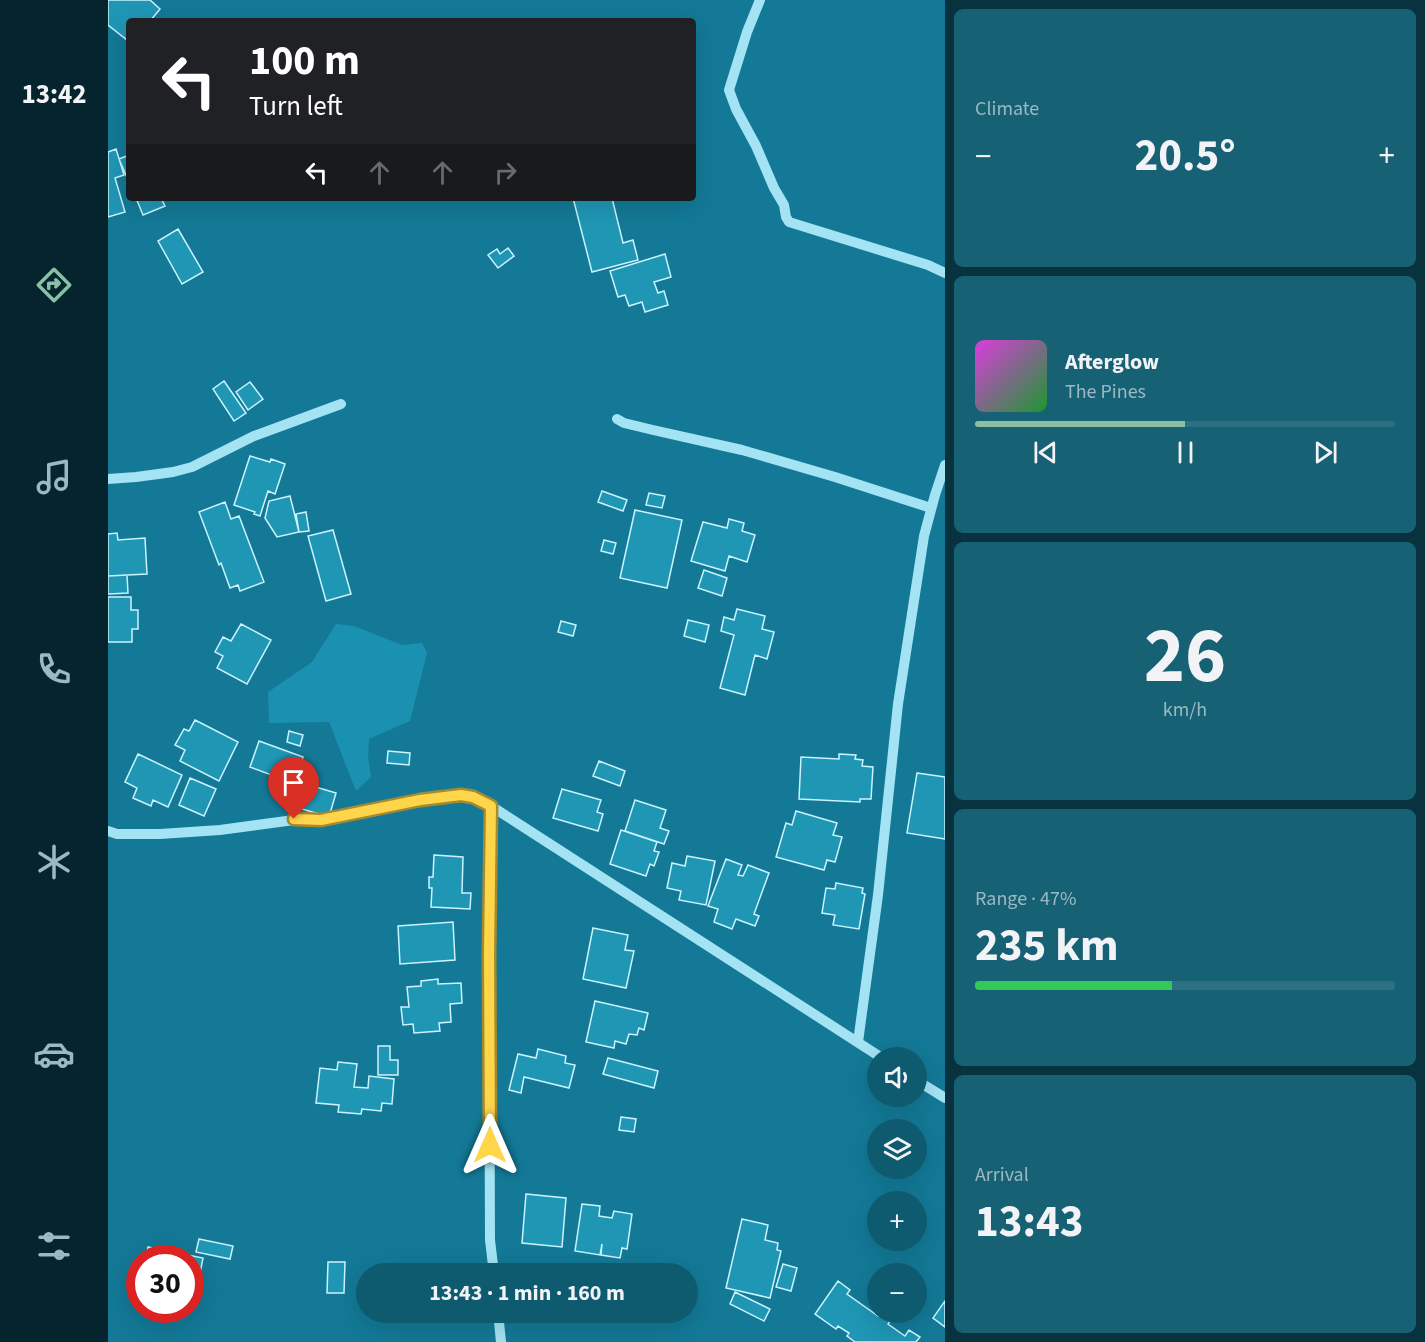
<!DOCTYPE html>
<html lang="en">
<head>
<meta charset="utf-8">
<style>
	:root { --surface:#0e5b70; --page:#176175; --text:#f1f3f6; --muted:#9bb9c3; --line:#2e7083; --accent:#8abfa5 }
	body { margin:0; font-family:"Source Sans 3",sans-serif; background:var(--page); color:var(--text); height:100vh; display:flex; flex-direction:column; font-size:22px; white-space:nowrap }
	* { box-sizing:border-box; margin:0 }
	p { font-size:20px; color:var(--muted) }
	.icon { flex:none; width:33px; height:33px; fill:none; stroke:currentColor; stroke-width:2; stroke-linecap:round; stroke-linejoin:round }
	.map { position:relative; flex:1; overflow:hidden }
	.panel { display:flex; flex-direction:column; gap:9px; padding:9px; background:#08323e; width:480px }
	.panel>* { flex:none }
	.hud { position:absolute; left:18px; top:18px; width:570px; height:183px; border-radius:6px; box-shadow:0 6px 24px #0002; background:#202124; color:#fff; overflow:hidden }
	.controls { position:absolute; left:759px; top:1047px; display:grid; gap:12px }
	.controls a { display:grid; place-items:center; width:60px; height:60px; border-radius:50%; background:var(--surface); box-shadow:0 6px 24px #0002; font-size:30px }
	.speed { position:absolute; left:18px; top:1245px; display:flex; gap:12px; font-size:30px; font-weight:700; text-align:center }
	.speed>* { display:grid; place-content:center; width:78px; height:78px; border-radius:50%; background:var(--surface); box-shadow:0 6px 24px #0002; line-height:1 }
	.speed .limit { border:9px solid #d22; background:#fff; color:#111 }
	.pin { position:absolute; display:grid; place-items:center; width:51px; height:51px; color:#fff; margin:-62px -26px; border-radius:50% 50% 50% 0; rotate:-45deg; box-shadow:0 0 6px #0007 }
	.pin .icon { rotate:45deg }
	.me { position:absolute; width:66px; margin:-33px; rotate:0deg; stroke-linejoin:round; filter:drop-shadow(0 0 4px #0008) }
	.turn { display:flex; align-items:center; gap:21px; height:126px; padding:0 24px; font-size:27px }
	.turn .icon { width:78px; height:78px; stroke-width:2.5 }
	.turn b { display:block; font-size:42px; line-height:51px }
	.lanes { display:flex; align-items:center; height:57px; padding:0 24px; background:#0003; justify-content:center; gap:30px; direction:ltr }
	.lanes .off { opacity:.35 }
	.big { font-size:45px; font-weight:700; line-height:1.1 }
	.panel .widget { flex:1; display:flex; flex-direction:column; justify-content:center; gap:9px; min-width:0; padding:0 21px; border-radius:9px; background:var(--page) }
	.panel .dial { align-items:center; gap:0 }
	.dial b { font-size:78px; line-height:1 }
	.song { display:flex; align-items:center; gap:18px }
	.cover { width:72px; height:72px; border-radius:9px; background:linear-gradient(135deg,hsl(300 70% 55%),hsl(130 70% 35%)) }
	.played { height:6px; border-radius:3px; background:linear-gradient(90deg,var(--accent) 50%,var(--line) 50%) }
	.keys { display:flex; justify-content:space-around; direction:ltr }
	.heat { display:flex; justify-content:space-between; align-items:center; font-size:33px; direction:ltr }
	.charge { height:9px; border-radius:4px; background:linear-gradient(90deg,#34c759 47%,var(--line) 0) }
	.trip { position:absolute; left:248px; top:1263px; width:342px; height:60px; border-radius:30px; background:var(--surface); box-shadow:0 6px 24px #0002; font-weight:700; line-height:60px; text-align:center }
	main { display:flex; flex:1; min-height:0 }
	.dock { display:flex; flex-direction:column; width:108px; justify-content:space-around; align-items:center; background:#06242d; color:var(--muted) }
	.dock .icon { width:42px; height:42px }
	.dock .current { color:var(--accent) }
	.dock b { font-size:27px; color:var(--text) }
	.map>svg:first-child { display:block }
	.green { fill:#1a91b0 }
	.building { fill:#2096b5; stroke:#caf3fd; stroke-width:1.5 }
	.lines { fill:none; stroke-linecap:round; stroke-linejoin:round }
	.minor { stroke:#a3e3f3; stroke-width:10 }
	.route-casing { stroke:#a68a30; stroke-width:15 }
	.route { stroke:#ffd54a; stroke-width:10 }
</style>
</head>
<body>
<main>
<nav class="dock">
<b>13:42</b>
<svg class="icon current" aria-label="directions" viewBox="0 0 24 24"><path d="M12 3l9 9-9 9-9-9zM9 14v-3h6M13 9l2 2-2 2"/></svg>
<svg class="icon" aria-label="music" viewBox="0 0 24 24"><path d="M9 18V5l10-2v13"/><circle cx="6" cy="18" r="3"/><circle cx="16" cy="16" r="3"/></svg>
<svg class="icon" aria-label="phone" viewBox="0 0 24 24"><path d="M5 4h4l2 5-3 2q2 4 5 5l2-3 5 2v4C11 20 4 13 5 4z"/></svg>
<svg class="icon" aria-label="climate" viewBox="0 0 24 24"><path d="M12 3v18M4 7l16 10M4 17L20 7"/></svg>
<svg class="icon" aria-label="car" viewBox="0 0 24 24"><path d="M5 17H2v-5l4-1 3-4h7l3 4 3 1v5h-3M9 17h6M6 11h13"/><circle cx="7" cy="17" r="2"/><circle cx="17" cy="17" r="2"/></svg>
<svg class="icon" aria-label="filters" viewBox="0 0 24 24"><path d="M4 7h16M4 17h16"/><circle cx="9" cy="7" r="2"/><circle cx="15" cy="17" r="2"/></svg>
</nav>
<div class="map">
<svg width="837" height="1342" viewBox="0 0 837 1342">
	<rect width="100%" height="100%" fill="#137996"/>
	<path class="green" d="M228 624 246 626 294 645 314 643 319 653 302 721 261 739 260 756 263 777 248 791 221 722 161 723 160 692 204 662Z"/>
	<path class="building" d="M0 0H42L52 9 42 21H21V38L19 40 0 25Z
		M8 149 16 175 7 178 17 212 0 217V152Z
		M21 155V182L11 159Z
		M28 198H58L54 200 57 206 35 215Z
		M465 198H504L515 243 525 240 530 260 484 272Z
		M70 229 95 272 74 284 50 241Z
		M400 248 406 256 390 268 380 255 389 249 392 254Z
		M557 254 563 277 546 282 550 293 556 291 560 305 537 312 534 302 521 306 517 295 510 297 502 271Z
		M116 381 138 413 126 421 105 389Z
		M142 382 155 399 140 410 128 392Z
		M142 456 162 462 163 459 177 464 167 494 160 491 152 516 146 514 147 512 126 505Z
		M494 491 519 500 515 511 490 502Z
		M541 493 557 496 554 508 538 505Z
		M182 496 191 532 169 537 157 518 161 501Z
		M117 502 123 519 131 516 156 582 132 591 130 585 122 588 113 563 111 565 91 512Z
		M527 510 574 520 559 588 512 578Z
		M198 512 201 531 191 532 188 514Z
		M621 519 636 523 634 531 647 535 639 562 621 556 617 571 583 561 595 522 619 528Z
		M225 530 243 594 218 601 200 536Z
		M9 533 10 540 37 538 39 574 0 576V534Z
		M496 540 508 543 505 554 493 551Z
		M596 570 619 578 614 596 590 588Z
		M19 575 20 593 0 594V576Z
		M0 597H23V610H30V629H24V642H0Z
		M629 609 657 616 654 629 666 632 659 659 647 655 637 695 612 688 626 635 613 631 616 617 626 620Z
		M580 620 601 625 597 642 576 636Z
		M453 621 468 625 465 636 450 632Z
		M133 624 163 640 139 684 109 668 115 656 107 652 115 637 123 641Z
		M87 720 130 742 111 781 72 761 77 750 67 745 76 729 81 731Z
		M181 731 195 735 192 746 179 742Z
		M151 741 195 757 185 783 142 767Z
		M280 751 302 753 301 765 279 763Z
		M30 754 74 775 60 807 45 800 43 806 25 798 29 788 17 782Z
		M731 754 748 755 747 759 755 760 754 766 765 767 763 799H752V802L691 799 693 757 731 759Z
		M491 761 517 771 512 786 485 776Z
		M809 773 837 777V839L799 833Z
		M82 778 108 789 96 816 71 805Z
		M201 785 228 793 221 817 194 809Z
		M454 789 493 800 489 812 495 814 490 831 445 818Z
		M527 800 558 810 552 828 561 831 556 844 517 831Z
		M688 811 729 823 725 835 734 837 727 862 719 860 716 870 668 857 678 823 684 825Z
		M513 830 549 842 546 851 551 852 546 866 542 864 538 876 502 864Z
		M326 855 355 857 354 893H363L362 909 323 907 324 888H321V877H325Z
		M579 856 607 861 598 905 571 900 573 891 559 888 564 863 577 866Z
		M618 859 634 865 630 875 635 876 640 865 661 873 646 914 651 916 647 926 628 919 624 929 606 922 610 909 600 906Z
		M728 883 755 888 754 893 757 894 751 929 725 925 727 915 714 913 718 888 727 889Z
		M345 922 347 960 292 964 290 926Z
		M485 928 520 935 517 950 526 951 518 988 475 979Z
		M330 979V984L353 983 354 1003 342 1004 343 1022 331 1023 332 1031 306 1033 305 1024 295 1025 293 1007H301L299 987 313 986V981Z
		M487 1001 540 1013 536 1030 531 1028 529 1035 521 1034 518 1044 507 1041 506 1048 478 1042Z
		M270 1046H282V1060H290V1075H270Z
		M430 1049 458 1056 457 1063 467 1065 461 1088 416 1077 413 1093 401 1090 410 1054 428 1058Z
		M500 1058 550 1071 546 1088 495 1074Z
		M230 1062 249 1064 246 1087 260 1088 261 1076 286 1079 284 1104 274 1103 273 1111 254 1109 253 1114 230 1112 231 1105 208 1103 212 1068 229 1070Z
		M513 1117 528 1119 526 1132 511 1130Z
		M418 1194 458 1198 454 1247 414 1243Z
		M474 1204 492 1206 491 1216 504 1218 506 1211 524 1214 519 1249 514 1248 512 1258 493 1255 494 1244 492 1255 467 1251Z
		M634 1219 660 1225 657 1240 670 1243 669 1250 673 1251 662 1298 618 1288Z
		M91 1239 125 1246 122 1259 88 1252Z
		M40 1247 95 1258 87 1299 82 1298V1258H38Z
		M220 1262H237L236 1293H219Z
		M675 1264 689 1268 683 1291 668 1287Z
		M730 1281 742 1290 739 1294 770 1316 773 1312H778L785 1317 780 1324 797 1336 801 1330 812 1337 808 1342H747L739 1336 741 1333 730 1326 728 1329 707 1314Z
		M627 1292 662 1309 656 1321 622 1304Z
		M837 1301V1327L825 1318Z
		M412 1312H431L430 1321 411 1319Z"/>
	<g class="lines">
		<path class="minor" d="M652 0 639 32 621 90 628 109 648 146 666 188 676 205 678 217 681 222 820 265 837 273
			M509 419 516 423 545 430 634 450 727 477 823 508
			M0 479 28 477 65 472 84 467 146 436 233 404
			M383 806 381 953 382 1240 386 1274
			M0 831 9 834H52L112 830 186 820H214L313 800 353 795 365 797 383 806 774 1058
			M750 1042 770 895 790 704 816 536 827 495 837 465
			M808 1080 837 1098
			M390 1312 393 1342"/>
	</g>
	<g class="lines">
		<defs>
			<path id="route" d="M186 819 213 820 312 800 353 795 365 797 383 806 381 953 382 1145"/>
		</defs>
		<use href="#route" class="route-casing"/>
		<use href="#route" class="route"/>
	</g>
</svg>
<div class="controls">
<a><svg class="icon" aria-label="sound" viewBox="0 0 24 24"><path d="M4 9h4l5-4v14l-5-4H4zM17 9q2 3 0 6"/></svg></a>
<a><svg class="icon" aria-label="layers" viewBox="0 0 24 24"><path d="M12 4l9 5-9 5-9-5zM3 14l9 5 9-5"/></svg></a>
<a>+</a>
<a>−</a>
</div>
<div class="speed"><div class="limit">30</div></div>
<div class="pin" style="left:186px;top:819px;background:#d93025"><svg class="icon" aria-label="arrive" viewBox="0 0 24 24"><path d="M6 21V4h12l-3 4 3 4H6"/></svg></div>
<svg class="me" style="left:382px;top:1145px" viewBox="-20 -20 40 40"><path d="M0-17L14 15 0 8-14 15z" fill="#ffd54a" stroke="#fff" stroke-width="4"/></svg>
<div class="trip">13:43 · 1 min · 160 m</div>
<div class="hud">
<div class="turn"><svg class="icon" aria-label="left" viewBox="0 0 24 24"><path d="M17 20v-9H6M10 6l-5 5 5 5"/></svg><div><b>100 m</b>Turn left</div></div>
<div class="lanes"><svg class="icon" aria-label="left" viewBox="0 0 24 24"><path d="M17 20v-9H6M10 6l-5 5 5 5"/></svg><svg class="icon off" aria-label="ahead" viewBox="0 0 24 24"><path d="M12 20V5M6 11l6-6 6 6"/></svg><svg class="icon off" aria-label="ahead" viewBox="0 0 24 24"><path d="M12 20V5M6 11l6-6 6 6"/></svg><svg class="icon off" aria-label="right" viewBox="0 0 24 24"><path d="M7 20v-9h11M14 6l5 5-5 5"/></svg></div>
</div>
</div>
<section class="panel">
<div class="widget"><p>Climate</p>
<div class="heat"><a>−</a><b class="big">20.5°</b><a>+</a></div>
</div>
<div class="widget">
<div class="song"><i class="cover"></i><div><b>Afterglow</b><p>The Pines</p></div></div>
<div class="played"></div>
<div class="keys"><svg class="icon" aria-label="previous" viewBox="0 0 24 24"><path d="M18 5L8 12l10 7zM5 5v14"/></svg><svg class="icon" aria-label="pause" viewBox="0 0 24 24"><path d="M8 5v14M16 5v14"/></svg><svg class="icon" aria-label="next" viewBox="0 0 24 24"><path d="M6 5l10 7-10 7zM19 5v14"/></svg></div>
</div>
<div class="widget dial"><b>26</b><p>km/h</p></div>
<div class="widget"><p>Range · 47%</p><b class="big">235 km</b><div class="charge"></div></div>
<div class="widget"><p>Arrival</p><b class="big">13:43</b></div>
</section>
</main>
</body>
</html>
